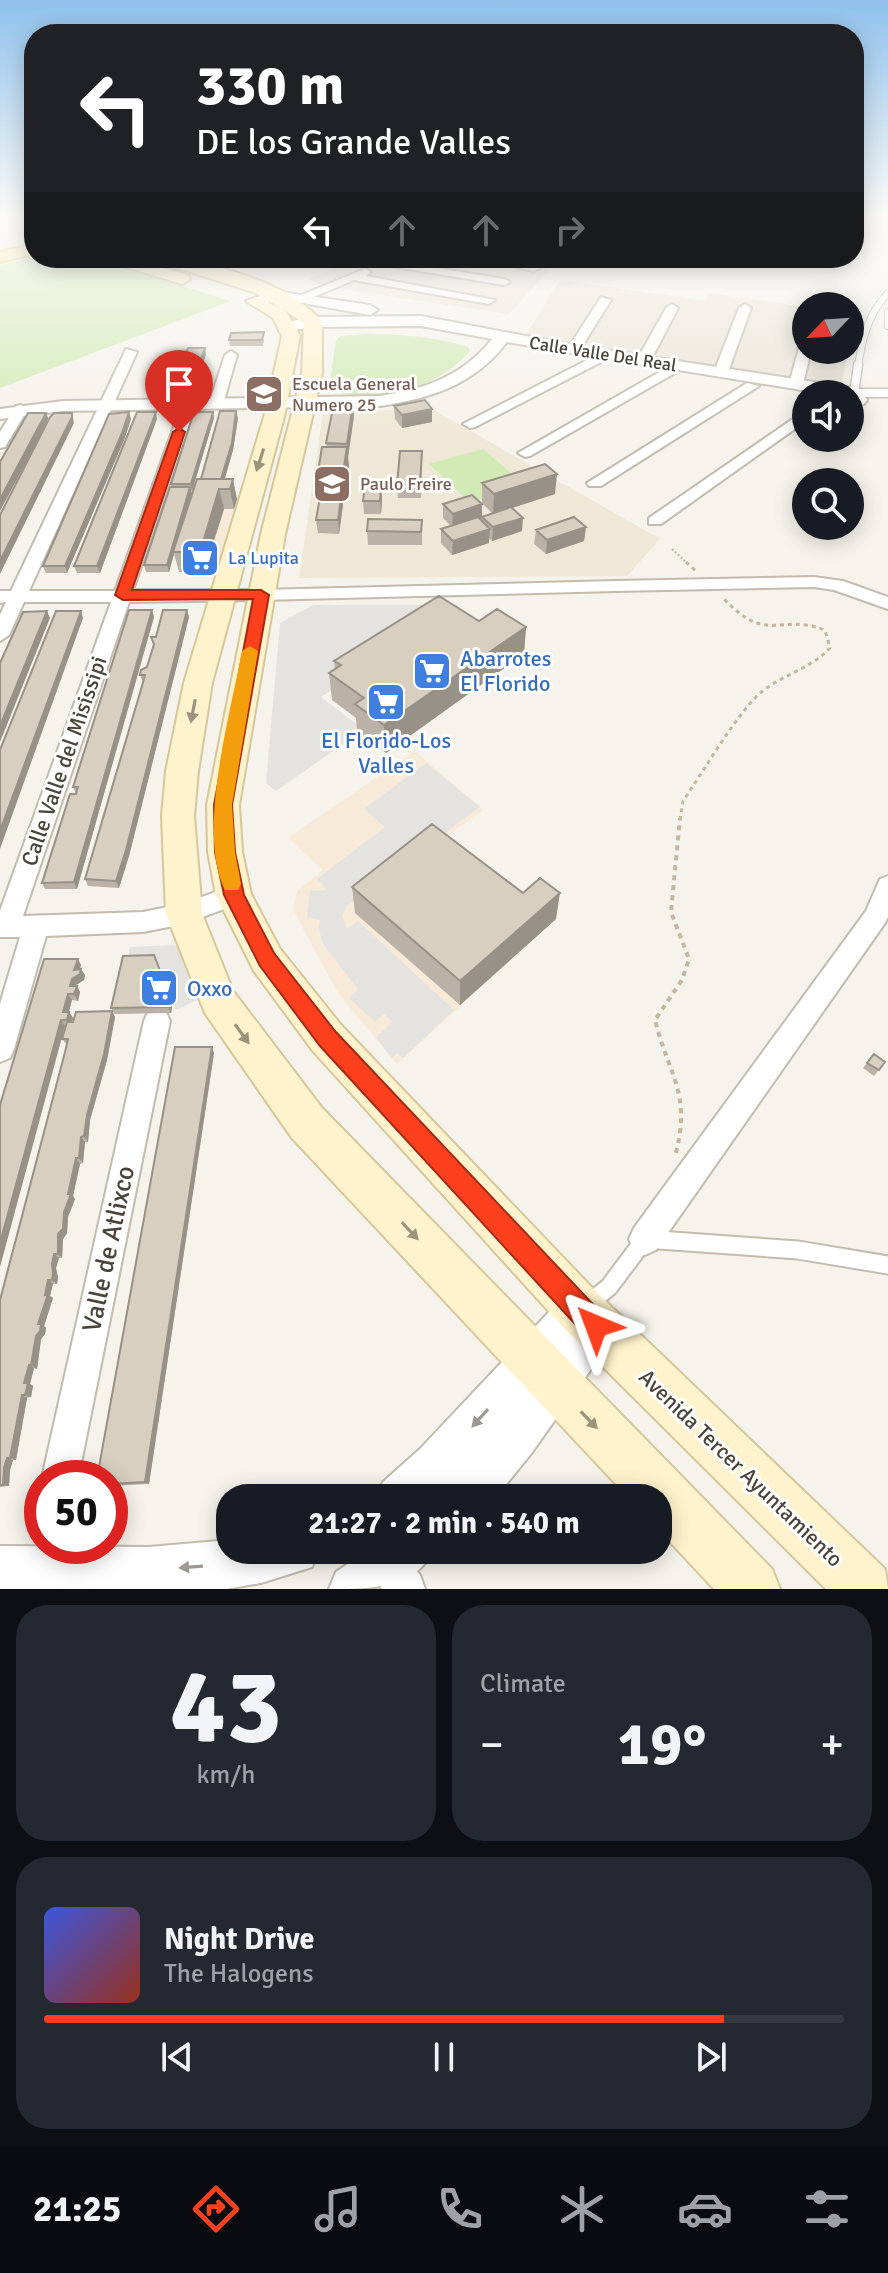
<!DOCTYPE html>
<html lang="en">
<head>
<meta charset="utf-8">
<style>
	:root { --surface:#171b24; --page:#242831; --text:#f1f3f6; --muted:#9ea1a6; --line:#363941; --accent:#fc3f1d }
	body { margin:0; font-family:Signika,sans-serif; background:var(--page); color:var(--text); height:100vh; display:flex; flex-direction:column; font-size:30px; white-space:nowrap }
	* { box-sizing:border-box; margin:0 }
	p { font-size:26px; color:var(--muted) }
	.icon { flex:none; width:44px; height:44px; fill:none; stroke:currentColor; stroke-width:2; stroke-linecap:round; stroke-linejoin:round }
	.map { position:relative; height:1589px; overflow:hidden }
	.sheet { display:flex; flex-direction:column; gap:16px; padding:16px; background:#0d0f14; flex:1 }
	.sheet>* { flex:none }
	.top-card { position:absolute; left:24px; top:24px; width:840px; height:244px; border-radius:32px; box-shadow:0 4px 20px #0003; background:#202124; color:#fff; overflow:hidden }
	.needle { width:52px; rotate:245deg }
	.controls { position:absolute; left:792px; top:292px; display:grid; gap:16px }
	.controls a { display:grid; place-items:center; width:72px; height:72px; border-radius:50%; background:var(--surface); box-shadow:0 4px 20px #0003; font-size:40px }
	.speed { position:absolute; left:24px; top:1460px; display:flex; gap:16px; font-size:40px; font-weight:700; text-align:center }
	.speed>* { display:grid; place-content:center; width:104px; height:104px; border-radius:50%; background:var(--surface); box-shadow:0 4px 20px #0003; line-height:1 }
	.speed .limit { border:12px solid #d22; background:#fff; color:#111 }
	.pin { position:absolute; display:grid; place-items:center; width:68px; height:68px; color:#fff; margin:-82px -34px; border-radius:50% 50% 50% 0; rotate:-45deg; box-shadow:0 0 8px #0007 }
	.pin .icon { rotate:45deg }
	.me { position:absolute; width:88px; margin:-44px; rotate:316deg; stroke-linejoin:round; filter:drop-shadow(0 0 6px #0008) }
	.turn { display:flex; align-items:center; gap:28px; height:168px; padding:0 40px; font-size:36px }
	.turn .icon { width:104px; height:104px; stroke-width:2.5 }
	.turn b { display:block; font-size:56px; line-height:68px }
	.lanes { display:flex; align-items:center; height:76px; padding:0 40px; background:#0003; justify-content:center; gap:40px; direction:ltr }
	.lanes .off { opacity:.35 }
	.big { font-size:60px; font-weight:800; line-height:1.1 }
	.sheet .widget { flex:1; display:flex; flex-direction:column; justify-content:center; gap:12px; min-width:0; padding:0 28px; border-radius:32px; background:var(--page) }
	.sheet .dial { align-items:center; gap:0 }
	.dial b { font-size:104px; line-height:1 }
	.song { display:flex; align-items:center; gap:24px }
	.cover { width:96px; height:96px; border-radius:12px; background:linear-gradient(135deg,hsl(230 70% 55%),hsl(10 70% 35%)) }
	.played { height:8px; border-radius:4px; background:linear-gradient(90deg,var(--accent) 85%,var(--line) 85%) }
	.keys { display:flex; justify-content:space-around; direction:ltr }
	.heat { display:flex; justify-content:space-between; align-items:center; font-size:44px; direction:ltr }
	.sheet .tiles { flex:1; display:grid; gap:16px; grid-template-columns:1fr 1fr }
	.widget:last-child { grid-column:span 2 }
	.trip { position:absolute; left:216px; top:1484px; width:456px; height:80px; border-radius:32px; background:var(--surface); box-shadow:0 4px 20px #0003; font-weight:800; line-height:80px; text-align:center }
	.dock { display:flex; height:128px; justify-content:space-around; align-items:center; background:#090b0e; color:var(--muted) }
	.dock .icon { width:56px; height:56px }
	.dock .current { color:var(--accent) }
	.dock b { font-size:36px; color:var(--text) }
	.map>svg:first-child { display:block }
	.residential { fill:#eae5da }
	.commercial { fill:#f7ead8 }
	.education { fill:#efe8d6 }
	.green { fill:#d2eab5 }
	.parking { fill:#e5e3e0 }
	.lines { fill:none; stroke-linecap:round; stroke-linejoin:round }
	.service-far3-casing { stroke:#c2bbae; stroke-width:8 }
	.service-far2-casing { stroke:#c2bbae; stroke-width:11 }
	.service-far1-casing { stroke:#c2bbae; stroke-width:14 }
	.service-casing { stroke:#c2bbae; stroke-width:21 }
	.minor-casing { stroke:#c2bbae; stroke-width:4 }
	.tertiary-casing { stroke:#c2bbae; stroke-width:4 }
	.secondary-casing { stroke:#d6c79b; stroke-width:4 }
	.primary-casing { stroke:#e6c16a; stroke-width:4 }
	.path-far2 { stroke:#c4b79f; stroke-width:2; stroke-dasharray:2 2; stroke-linecap:butt }
	.path-far1 { stroke:#c4b79f; stroke-width:3; stroke-dasharray:4 4; stroke-linecap:butt }
	.path { stroke:#c4b79f; stroke-width:4; stroke-dasharray:5 5; stroke-linecap:butt }
	.service-far3 { stroke:#fff; stroke-width:6 }
	.service-far2 { stroke:#fff; stroke-width:8 }
	.service-far1 { stroke:#fff; stroke-width:10 }
	.service { stroke:#fff; stroke-width:17 }
	.minor { fill:#fff; fill-rule:evenodd }
	.tertiary { fill:#fff; fill-rule:evenodd }
	.secondary { fill:#fff3cd; fill-rule:evenodd }
	.primary { fill:#ffe39c; fill-rule:evenodd }
	.wall { fill:#bab2a6 }
	.shaded-wall { fill:#979187 }
	.building { fill:#d8cfc1; stroke:#979187; stroke-width:2 }
	.oneway { fill:#9c937c }
	.oneway2 { fill:#9c9892 }
	.route { fill:#fc3f1d; stroke:#a42913; stroke-width:2 }
	.slow { fill:#f59e0b }
	.labels { text-anchor:middle; dominant-baseline:central; stroke-width:6; stroke-linejoin:round; paint-order:stroke }
	.far-street-label { font-size:18px; fill:#4b4439; stroke:#fff }
	.far-education-label { font-size:18px; fill:#785e54; stroke:#fff; text-anchor:start }
	.far-shop-label { font-size:18px; fill:#366cbe; stroke:#fff; text-anchor:start }
	.shop-label { font-size:22px; fill:#366cbe; stroke:#fff; text-anchor:start }
	.street-label { font-size:22px; fill:#4b4439; stroke:#fff }
	.near-street-label { font-size:26px; fill:#4b4439; stroke:#fff }
</style>
</head>
<body>
<div class="map">
<svg width="888" height="1589" viewBox="0 0 888 1589">
	<rect width="100%" height="100%" fill="#f6f3ec"/>
	<path class="residential" d="M358 258H560L509 314 327 287 308 279Z
		M560 280 706 301 709 293 806 307V350H848L841 388 524 338Z"/>
	<path class="commercial" d="M201 499H237L217 572H179Z
		M415 751 483 810 449 835 556 919 397 1064 338 993 293 910 297 891 323 870 288 838Z"/>
	<path class="education" d="M423 404 660 539 627 576 299 578 323 413 390 410Z"/>
	<path class="green" d="M34 257 91 258 231 301 0 388V265Z
		M368 334C401 334 436 337 468 347L470 351C441 387 372 407 329 389L336 340 341 336Z
		M483 449 525 485 470 502 429 464Z"/>
	<path class="parking" d="M313 605H458L457 610 321 697 359 726 351 732 355 736 276 791 266 783 280 623Z
		M426 763 480 807 359 896 346 907 342 916 347 929 358 921 454 1010 403 1058 397 1053 392 1058 376 1038 392 1022 384 1014 375 1022 349 998 358 989 323 944 319 929 320 920 307 917 310 891 328 890 317 879 385 827 364 809Z
		M173 945 177 946 197 1000 176 1010 156 962H127L130 947Z"/>
	<g class="lines">
		<defs>
			<path id="service-far3" d="M888 312V326
				M858 367C862 339 868 314 888 293"/>
			<path id="service-far2" d="M858 365 854 393H888"/>
			<path id="service-far1" d="M261 595 616 586"/>
			<path id="service" d="M588 1304 609 1287 645 1239 798 1250 888 1265"/>
			<path id="minor" d="M469 258H494L540 268 534 271Z
				M388 260 504 279 510 282 504 285 384 265V261Z
				M365 269 371 272 366 276 495 300 489 304 354 280 304 301 294 298Z
				M601 297 611 300 578 353H568L567 350Z
				M672 304 678 308 651 360 639 363 637 360 666 308Z
				M745 304 751 308 728 372 716 375 714 372 739 308Z
				M806 341V350H811L803 384 791 387 789 384 800 345Z
				M126 349 137 352 29 591H115L182 404 189 400 196 404 133 590H261L270 595 261 600 129 602 23 916 143 912 183 904 234 885 243 888 246 895 243 902 184 924 143 932 46 936 14 1049 10 1058 0 1062V1004L20 937H0V911L111 602H24L9 635 0 641V615L6 602 0 603V591H11Z
				M231 351 237 355 223 404 211 407 209 404 225 355Z
				M591 358 603 361 475 427 470 428 463 424Z
				M663 370 675 373 530 456 525 457 518 453Z
				M747 383 759 386 601 486H589L587 483Z
				M21 405 28 409 5 447 0 448V432L16 406Z
				M806 410V421L661 524H649V518Z
				M814 577 843 581 888 597V609L834 590 814 587 616 591 607 586 616 581Z
				M888 876V917L885 923 656 1250 645 1255 634 1250 629 1239 634 1228 866 911 880 879Z
				M157 1009 166 1012 170 1021 78 1478H42L144 1021 148 1012Z
				M384 1550 402 1554 420 1575 425 1589H382L370 1567 376 1554Z"/>
			<path id="tertiary" d="M274 291 370 305 378 310 370 315 286 300H275L254 306 246 301Z
				M421 316 573 345 854 388 860 389 867 400 864 404 850 407V394H826L507 342C474 385 432 398 380 406L63 411 0 419V409L63 401 380 396C425 389 463 376 492 339L421 326 313 327 288 331 280 326 282 323 313 317Z
				M580 1289 595 1295 599 1306 611 1311 617 1326 611 1341 530 1455 495 1498H442L447 1486 433 1498H376L383 1482 420 1449 565 1295Z
				M230 1540V1550H319L312 1567 261 1583 226 1589H0V1546L149 1547Z
				M368 1550H434C414 1589 372 1589 329 1589L336 1572Z"/>
			<path id="secondary" d="M104 258H129L188 275 190 279 182 284 106 261Z
				M154 258C203 258 290 282 322 322V374L285 534 239 805 242 852 251 894 280 949 341 1025 597 1293 885 1569 888 1589H826L563 1327 313 1051 254 971 216 895 208 852 207 805 261 534 302 374 304 323 256 293 156 261Z
				M257 297 286 311 300 336 284 417 212 683 198 771 194 816 202 914 233 991 322 1108 772 1569 780 1589H714L658 1529V1498H629L292 1138 205 1013 166 914 162 816 166 771 184 683 264 417 282 336 273 318 248 302Z"/>
			<path id="primary" d="M34 244V254L0 262V252Z"/>
		</defs>
		<use href="#service-far3" class="service-far3-casing"/>
		<use href="#service-far2" class="service-far2-casing"/>
		<use href="#service-far1" class="service-far1-casing"/>
		<use href="#service" class="service-casing"/>
		<use href="#minor" class="minor-casing"/>
		<use href="#tertiary" class="tertiary-casing"/>
		<use href="#secondary" class="secondary-casing"/>
		<use href="#primary" class="primary-casing"/>
		<path class="path-far2" d="M672 549 688 564"/>
		<path class="path-far1" d="M686 562 696 571
			M680 820 683 801C705 769 728 728 754 699 775 676 809 671 830 648L825 630C778 612 769 646 724 599"/>
		<path class="path" d="M676 1153C691 1092 669 1076 655 1020L682 980 689 959 671 912 680 818"/>
		<use href="#service-far3" class="service-far3"/>
		<use href="#service-far2" class="service-far2"/>
		<use href="#service-far1" class="service-far1"/>
		<use href="#service" class="service"/>
		<use href="#minor" class="minor"/>
		<use href="#tertiary" class="tertiary"/>
		<use href="#secondary" class="secondary"/>
		<use href="#primary" class="primary"/>
	</g>
	<path class="wall" d="M264 339 263 346H230L229 340Z
		M206 354 197 382H180L178 375Z
		M353 403 354 416 348 457 349 467 344 499H343V505L339 534 318 533 316 520 320 499 317 479 327 447 326 443Z
		M394 406 432 409V422L402 428 395 419Z
		M213 412 214 418 192 491H191L192 494 238 418 233 450 224 479 237 499 234 509H224L204 572H179L174 554 169 572H146L144 565 171 487V484Z
		M131 419 124 440 67 573H46L43 566Z
		M157 419 100 573H77L74 566Z
		M422 451 421 498H398L397 485Z
		M482 483 555 494 512 508 522 531 492 541 489 538V543L452 555 441 543V529L451 526 443 518V504L482 517 492 513 482 503Z
		M381 486 382 500 381 514H364L363 501Z
		M422 520V545H368L367 531Z
		M586 527 584 541 546 554 534 544 536 530Z
		M154 617 77 889H45L42 883 76 794 73 787Z
		M189 617 129 856 119 888 88 886 85 879 143 682 140 675 147 667 156 637Z
		M479 621 526 627 524 654 386 753 357 732 356 718 332 700 329 673 335 669 334 661Z
		M352 887 556 919 460 1005 355 913Z
		M81 965 80 969 85 975 84 980 76 985 80 992 78 1001 72 1000 69 1012 73 1018 72 1022 112 1011 115 1017 107 1060 90 1120 88 1142H85L83 1163 80 1164 73 1196 75 1199 68 1217 67 1233 63 1239 62 1258H59L56 1268 58 1278 57 1284H53L50 1296 53 1298 44 1326 46 1328 45 1334 41 1339 37 1369 34 1368 30 1384 33 1386 31 1397 27 1398 16 1460H13L10 1470 9 1486 0 1487V1300L67 1045 62 1039 65 1026 0 1105Z
		M173 1002 171 1013 114 1014 111 1008Z
		M214 1053 149 1484 110 1486V1478Z
		M874 1054 885 1062 874 1076 863 1068Z"/>
	<path class="shaded-wall" d="M205 348 206 354 197 382 195 375Z
		M353 403 354 416 348 457 347 444Z
		M432 409V422L402 428V415Z
		M236 411 238 418 233 450 222 489H219L224 509 204 572 200 552Z
		M129 412 131 419 124 440 67 573 65 566Z
		M156 412 157 419 100 573 97 566Z
		M213 412 214 418 192 491 191 484Z
		M46 413 49 420 0 511V499Z
		M72 413 74 423 0 574V561Z
		M347 447 349 467 344 499 342 479Z
		M557 474 555 494 493 514 494 494Z
		M233 479 237 499 234 509 230 489Z
		M381 486 382 500 381 514 380 501Z
		M190 487 192 494 173 552 174 554 169 572 167 565Z
		M342 491 343 505 339 534 338 520Z
		M482 504V518L452 528 453 514Z
		M523 518 522 531 492 541 493 527Z
		M586 527 584 541 546 554 547 540Z
		M490 529 489 543 452 555 453 541Z
		M152 610 154 617 77 889 74 882Z
		M187 610 189 617 129 856 119 888 116 881Z
		M47 611 50 618 0 742V726Z
		M81 611 83 618 0 849V831Z
		M526 627 524 654 386 753 384 725Z
		M560 893 556 919 460 1005V981Z
		M154 955 173 1002 171 1013 168 1007Z
		M78 959 81 965 78 975 81 969 85 975 84 980 76 985 74 992 70 986Z
		M77 986 80 992 78 1001 74 994Z
		M68 994 72 1000 67 1018 63 1012Z
		M112 1011 115 1017 107 1060 90 1120 88 1142 84 1136 87 1115Z
		M69 1012 73 1018 71 1026 67 1020Z
		M61 1020 65 1026 0 1267V1243Z
		M212 1047 214 1053 149 1484 145 1482Z
		M81 1137 85 1142 83 1163 79 1158Z
		M76 1158 80 1164 73 1196 75 1199 68 1217 67 1233 63 1239 62 1258 58 1254V1234Z
		M54 1254 59 1258 56 1268 58 1278 57 1284 52 1280V1264Z
		M48 1280 53 1284 50 1296 53 1298 44 1326 46 1328 45 1334 41 1339 37 1369 31 1365 38 1324Z
		M29 1365 34 1368 30 1384 33 1386 31 1397 25 1395 24 1383Z
		M22 1395 27 1398 16 1460 10 1458Z
		M7 1458 13 1460 10 1470 9 1486 3 1485 4 1468Z"/>
	<path class="building" d="M264 332 262 340H229L231 333Z
		M188 348H205L195 375H178Z
		M425 400 432 409 402 415 394 406Z
		M334 403H353L347 444 326 443Z
		M220 411H236L232 443 221 479H201Z
		M129 412 122 433 65 566H43L109 414Z
		M137 412H156L97 566H74Z
		M194 412H213L191 484H171Z
		M28 413H46L0 499V462Z
		M54 413H72V417L0 561V515L50 417Z
		M322 447H347L342 479H317Z
		M400 451H422L420 485H397Z
		M545 464 557 474 494 494 482 483Z
		M197 479H233L230 489H219L200 552H173Z
		M365 486H381L380 501H363Z
		M170 487H190L167 565H144Z
		M321 491H342L338 520H316Z
		M472 495 482 504 453 514 443 504Z
		M511 507 523 518 493 527 482 517Z
		M478 517 490 529 453 541 441 529Z
		M574 517 586 527 547 540 536 530Z
		M368 519 422 520 421 532 367 531Z
		M439 596 479 621 497 609 526 627 384 725 355 704 364 698 329 673 341 665 334 661Z
		M129 610H152L74 882 42 883 70 794H76L78 787H73Z
		M163 610H187L126 850 116 881 85 879 142 686 145 675H140L141 670 147 667 154 644 151 637H156Z
		M47 611 0 726V663L23 612Z
		M56 611H81L0 831V750Z
		M432 824 523 893 540 878 560 893 460 981 352 887Z
		M154 955 170 996 168 1007 111 1008 123 956Z
		M44 959H78L74 970 81 969 80 974 72 979 70 986H77L74 994H68L63 1012H69L67 1020H61L0 1243V1105Z
		M112 1011 104 1054 87 1115 84 1136 81 1137 79 1158H76L68 1194H71L64 1212 63 1229 58 1234V1254H54L52 1264 53 1274 52 1280H48L45 1295 48 1294 38 1324H41L40 1331 36 1336 31 1365H29L24 1383H28L25 1395H22L10 1458H7L4 1468 3 1485H0V1300L65 1052 68 1039H62L67 1022H73L76 1012Z
		M175 1047H212L145 1482 110 1484V1478H97Z
		M874 1054 885 1062 879 1070 867 1063Z"/>
	<defs><path id="oneway-solid" d="M-6-.8H1V-3.2L6.5 0L1 3.2V.8H-6Z" transform="scale(2)"/></defs>
	<g class="oneway">
		<use href="#oneway-solid" transform="translate(260 460) rotate(108)"/>
		<use href="#oneway-solid" transform="translate(193 711) rotate(101)"/>
		<use href="#oneway-solid" transform="translate(242 1034) rotate(54)"/>
		<use href="#oneway-solid" transform="translate(410 1231) rotate(47)"/>
		<use href="#oneway-solid" transform="translate(589 1420) rotate(46)"/>
	</g>
	<g class="oneway2">
		<use href="#oneway-solid" transform="translate(480 1418) rotate(132)"/>
		<use href="#oneway-solid" transform="translate(191 1567) rotate(176)"/>
	</g>
	<linearGradient id="sky" x2="0" y2="1"><stop stop-color="#8fc1ec"/><stop offset="0.49" stop-color="#fbfaf6"/><stop offset="1" stop-color="#fbfaf6" stop-opacity="0"/></linearGradient>
	<rect width="888" height="439" fill="url(#sky)"/>
	<path class="route" d="M179 428 185 432 132 590H261L269 595 232 805 235 852 244 895 274 953 335 1031 605 1317 609 1326 605 1336 596 1340 586 1336 320 1046 260 966 224 895 215 852 214 805 253 599 123 600 115 595 173 432Z"/>
	<path class="slow" d="M250 646 258 651 232 805 235 852 241 884 238 890H225C196 833 231 712 242 651Z"/>
	<defs>
		<symbol id="school-square" viewBox="-11 -11 22 22"><rect x="-9" y="-9" width="18" height="18" rx="4" fill="#8d6e63" stroke="#fff"/><path d="M0-5L7-2L0 1L-7-2ZM-4 1L0 2.5L4 1V4Q0 6-4 4Z" fill="#fff"/></symbol>
		<symbol id="supermarket-square" viewBox="-11 -11 22 22"><rect x="-9" y="-9" width="18" height="18" rx="4" fill="#3f7fe0" stroke="#fff"/><path d="M-6-5.5h2.5l.6 2H6L4.5 2H-2.5L-4.4-4H-6ZM-1.5 3.2a1.3 1.3 0 1 0 .1 0ZM3 3.2a1.3 1.3 0 1 0 .1 0Z" fill="#fff"/></symbol>
	</defs>
	<g fill-rule="evenodd">
		<use href="#school-square" x="242" y="372" width="44" height="44"/>
		<use href="#school-square" x="310" y="462" width="44" height="44"/>
		<use href="#supermarket-square" x="178" y="536" width="44" height="44"/>
		<use href="#supermarket-square" x="410" y="649" width="44" height="44"/>
		<use href="#supermarket-square" x="364" y="680" width="44" height="44"/>
		<use href="#supermarket-square" x="137" y="966" width="44" height="44"/>
	</g>
	<g class="labels">
		<g class="far-street-label">
			<text transform="translate(603 354) rotate(9)">Calle Valle Del Real</text>
		</g>
		<g class="far-education-label">
			<text x="292" y="384">Escuela General<tspan x="292" dy="21">Numero 25</tspan></text>
			<text x="360" y="484">Paulo Freire</text>
		</g>
		<g class="far-shop-label">
			<text x="228" y="558">La Lupita</text>
		</g>
		<g class="shop-label">
			<text x="460" y="658">Abarrotes<tspan x="460" dy="25">El Florido</tspan></text>
			<text x="386" y="740" text-anchor="middle">El Florido-Los<tspan x="386" dy="25">Valles</tspan></text>
			<text x="187" y="988">Oxxo</text>
		</g>
		<g class="street-label">
			<text transform="translate(64 761) rotate(-71)">Calle Valle del Misissipi</text>
			<text transform="translate(741 1468) rotate(44)">Avenida Tercer Ayuntamiento</text>
		</g>
		<g class="near-street-label">
			<text transform="translate(109 1249) rotate(-78)">Valle de Atlixco</text>
		</g>
	</g>
</svg>
<div class="controls">
<a><svg class="needle" viewBox="-14 -14 28 28"><path d="M0-13l5 13h-10z" fill="#e53935"/><path d="M0 13l5-13h-10z" fill="#9ea1a6"/></svg></a>
<a><svg class="icon" aria-label="sound" viewBox="0 0 24 24"><path d="M4 9h4l5-4v14l-5-4H4zM17 9q2 3 0 6"/></svg></a>
<a><svg class="icon" aria-label="search" viewBox="0 0 24 24"><circle cx="10" cy="10" r="6"/><path d="M15 15l6 6"/></svg></a>
</div>
<div class="speed"><div class="limit">50</div></div>
<div class="pin" style="left:179px;top:432px;background:#d93025"><svg class="icon" aria-label="arrive" viewBox="0 0 24 24"><path d="M6 21V4h12l-3 4 3 4H6"/></svg></div>
<svg class="me" style="left:596px;top:1326px" viewBox="-20 -20 40 40"><path d="M0-17L14 15 0 8-14 15z" fill="#fc3f1d" stroke="#fff" stroke-width="4"/></svg>
<div class="trip">21:27 · 2 min · 540 m</div>
<div class="top-card">
<div class="turn"><svg class="icon" aria-label="left" viewBox="0 0 24 24"><path d="M17 20v-9H6M10 6l-5 5 5 5"/></svg><div><b>330 m</b>DE los Grande Valles</div></div>
<div class="lanes"><svg class="icon" aria-label="left" viewBox="0 0 24 24"><path d="M17 20v-9H6M10 6l-5 5 5 5"/></svg><svg class="icon off" aria-label="ahead" viewBox="0 0 24 24"><path d="M12 20V5M6 11l6-6 6 6"/></svg><svg class="icon off" aria-label="ahead" viewBox="0 0 24 24"><path d="M12 20V5M6 11l6-6 6 6"/></svg><svg class="icon off" aria-label="right" viewBox="0 0 24 24"><path d="M7 20v-9h11M14 6l5 5-5 5"/></svg></div>
</div>
</div>
<section class="sheet">
<div class="tiles">
<div class="widget dial"><b>43</b><p>km/h</p></div>
<div class="widget"><p>Climate</p>
<div class="heat"><a>−</a><b class="big">19°</b><a>+</a></div>
</div>
<div class="widget">
<div class="song"><i class="cover"></i><div><b>Night Drive</b><p>The Halogens</p></div></div>
<div class="played"></div>
<div class="keys"><svg class="icon" aria-label="previous" viewBox="0 0 24 24"><path d="M18 5L8 12l10 7zM5 5v14"/></svg><svg class="icon" aria-label="pause" viewBox="0 0 24 24"><path d="M8 5v14M16 5v14"/></svg><svg class="icon" aria-label="next" viewBox="0 0 24 24"><path d="M6 5l10 7-10 7zM19 5v14"/></svg></div>
</div>
</div>
</section>
<nav class="dock">
<b>21:25</b>
<svg class="icon current" aria-label="directions" viewBox="0 0 24 24"><path d="M12 3l9 9-9 9-9-9zM9 14v-3h6M13 9l2 2-2 2"/></svg>
<svg class="icon" aria-label="music" viewBox="0 0 24 24"><path d="M9 18V5l10-2v13"/><circle cx="6" cy="18" r="3"/><circle cx="16" cy="16" r="3"/></svg>
<svg class="icon" aria-label="phone" viewBox="0 0 24 24"><path d="M5 4h4l2 5-3 2q2 4 5 5l2-3 5 2v4C11 20 4 13 5 4z"/></svg>
<svg class="icon" aria-label="climate" viewBox="0 0 24 24"><path d="M12 3v18M4 7l16 10M4 17L20 7"/></svg>
<svg class="icon" aria-label="car" viewBox="0 0 24 24"><path d="M5 17H2v-5l4-1 3-4h7l3 4 3 1v5h-3M9 17h6M6 11h13"/><circle cx="7" cy="17" r="2"/><circle cx="17" cy="17" r="2"/></svg>
<svg class="icon" aria-label="filters" viewBox="0 0 24 24"><path d="M4 7h16M4 17h16"/><circle cx="9" cy="7" r="2"/><circle cx="15" cy="17" r="2"/></svg>
</nav>
</body>
</html>
